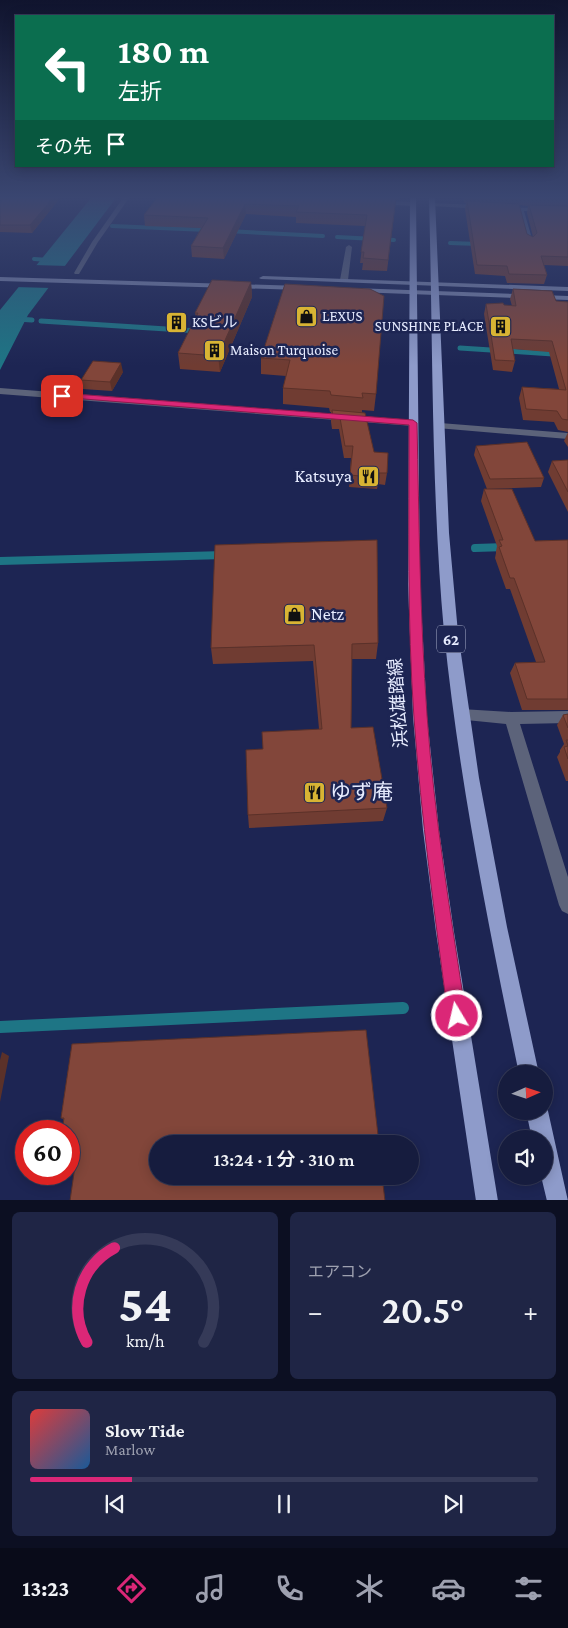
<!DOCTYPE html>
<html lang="ja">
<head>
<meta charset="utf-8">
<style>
	:root { --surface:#161c3e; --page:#1f2545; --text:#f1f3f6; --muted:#9ea1b0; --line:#353a58; --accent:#db2777 }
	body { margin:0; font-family:"Crimson Pro","Noto Sans JP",serif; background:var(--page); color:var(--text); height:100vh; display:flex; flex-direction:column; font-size:19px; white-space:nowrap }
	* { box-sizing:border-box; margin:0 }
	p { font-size:16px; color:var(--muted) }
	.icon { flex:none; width:28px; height:28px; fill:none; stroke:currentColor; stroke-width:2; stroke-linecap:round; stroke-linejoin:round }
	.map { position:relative; height:1200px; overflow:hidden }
	.sheet { display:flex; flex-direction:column; gap:12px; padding:12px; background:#0c0f22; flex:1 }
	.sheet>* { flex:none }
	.hud { position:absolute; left:15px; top:15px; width:539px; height:152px; border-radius:0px; box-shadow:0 2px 12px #0003,0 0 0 1px var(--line); background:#0b6e4f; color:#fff; overflow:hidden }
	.needle { width:32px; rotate:87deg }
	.controls { position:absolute; left:498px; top:1065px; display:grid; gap:10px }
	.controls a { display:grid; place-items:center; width:55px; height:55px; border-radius:50%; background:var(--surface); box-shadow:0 2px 12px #0003,0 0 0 1px var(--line); font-size:25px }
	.speed { position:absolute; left:15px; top:1120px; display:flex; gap:10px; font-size:25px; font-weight:700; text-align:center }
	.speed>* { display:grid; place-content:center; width:65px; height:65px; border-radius:50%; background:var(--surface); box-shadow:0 2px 12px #0003,0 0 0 1px var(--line); line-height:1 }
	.speed .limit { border:8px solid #d22; background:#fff; color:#111 }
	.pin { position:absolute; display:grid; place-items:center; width:42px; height:42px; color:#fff; margin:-21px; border-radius:10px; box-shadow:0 2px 8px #0006 }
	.me { position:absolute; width:55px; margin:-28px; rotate:351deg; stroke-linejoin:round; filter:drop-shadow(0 0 4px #0008) }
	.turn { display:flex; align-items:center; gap:18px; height:105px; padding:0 20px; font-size:22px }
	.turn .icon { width:65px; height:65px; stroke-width:2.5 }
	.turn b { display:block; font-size:35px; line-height:42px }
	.then { display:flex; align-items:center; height:48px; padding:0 20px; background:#0003; gap:10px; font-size:19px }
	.big { font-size:38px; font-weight:600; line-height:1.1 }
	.sheet .tile { flex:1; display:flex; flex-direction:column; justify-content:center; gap:8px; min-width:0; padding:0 18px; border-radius:8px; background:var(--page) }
	.sheet .dial { align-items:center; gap:0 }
	.dial svg { height:130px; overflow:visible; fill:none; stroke:var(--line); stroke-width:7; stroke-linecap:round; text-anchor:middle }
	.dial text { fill:var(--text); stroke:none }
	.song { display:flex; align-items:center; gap:15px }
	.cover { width:60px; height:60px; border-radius:8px; background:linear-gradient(135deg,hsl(0 70% 55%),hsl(210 70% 35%)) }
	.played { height:5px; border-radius:2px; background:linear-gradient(90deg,var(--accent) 20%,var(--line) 20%) }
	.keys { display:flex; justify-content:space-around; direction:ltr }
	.heat { display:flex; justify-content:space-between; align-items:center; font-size:28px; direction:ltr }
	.sheet .tiles { flex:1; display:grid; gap:12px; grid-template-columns:1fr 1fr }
	.tile:last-child { grid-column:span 2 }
	.trip { position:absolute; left:149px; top:1135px; width:270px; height:50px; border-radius:25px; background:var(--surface); box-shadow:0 2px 12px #0003,0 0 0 1px var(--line); font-weight:600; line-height:50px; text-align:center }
	.menu { display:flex; height:80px; justify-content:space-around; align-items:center; background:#090b19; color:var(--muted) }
	.menu .icon { width:35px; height:35px }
	.menu .active { color:var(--accent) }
	.menu b { font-size:22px; color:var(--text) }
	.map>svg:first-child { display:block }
	.water { fill:#1e7585 }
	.pier { fill:#1d2553 }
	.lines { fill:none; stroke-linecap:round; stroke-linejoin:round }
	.stream-far3 { stroke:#1e7585; stroke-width:4 }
	.stream-far2 { stroke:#1e7585; stroke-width:5 }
	.stream-far1 { stroke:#1e7585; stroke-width:8 }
	.stream { stroke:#1e7585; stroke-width:12 }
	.street { fill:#5c637a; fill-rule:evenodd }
	.secondary { fill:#7882a7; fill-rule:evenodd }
	.primary { fill:#8e9bca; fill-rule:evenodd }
	.wall { fill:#703c32; fill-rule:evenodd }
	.shaded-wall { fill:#5b3129 }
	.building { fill:#82463a; stroke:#5b3129 }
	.route { fill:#db2777; stroke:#8e194d }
	.labels { text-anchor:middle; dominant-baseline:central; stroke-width:5; stroke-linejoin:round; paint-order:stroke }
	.far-poi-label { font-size:15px; fill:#e7ecff; stroke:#1d2553; text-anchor:start }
	.shield { fill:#1d2553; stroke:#aab0cb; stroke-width:1 }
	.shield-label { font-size:16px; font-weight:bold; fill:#e7ecff }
	.poi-label { font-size:18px; fill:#e7ecff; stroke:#1d2553; text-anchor:end }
	.street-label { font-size:18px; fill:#e7ecff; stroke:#1d2553 }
	.near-poi-label { font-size:21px; fill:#e7ecff; stroke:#1d2553; text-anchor:start }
</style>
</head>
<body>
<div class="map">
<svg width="568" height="1201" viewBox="0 0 568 1201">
	<rect width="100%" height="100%" fill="#1d2553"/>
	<path class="water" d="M91 198H116L28 315 0 370V310Z"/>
	<path class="pier" d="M33 265 69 266 51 288 15 287Z"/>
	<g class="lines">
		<path class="stream-far3" d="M112 226 208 230
			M227 231 323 236
			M337 237 394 240
			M450 243 479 244
			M34 259 49 260"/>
		<path class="stream-far2" d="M17 319 32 320
			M41 321 198 331
			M460 348 568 355"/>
		<path class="stream-far1" d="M475 548 506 547
			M0 561 225 555"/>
		<path class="stream" d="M0 1027 403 1008"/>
		<path class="street" d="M123 198H129L98 242 79 274H75L74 273 92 242Z
			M377 201 413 202 416 204 413 206 379 204Z
			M430 203 483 205 486 207 483 209 432 206Z
			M501 207 568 209V213L524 211 533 242 530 244 527 242 518 210H503Z
			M349 245 352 247 348 280 344 282 340 280 346 247Z
			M0 388 413 420 418 423 413 426 0 394Z
			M440 423 568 433V439L437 428V424Z
			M461 709 511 712 568 711V723L520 724 568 877V914L562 911 559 905 506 724 456 719 454 715 456 711Z"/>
		<path class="secondary" d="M263 276 568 287V291L261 279 259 278Z
			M0 277 301 286 305 288 301 290 0 281Z
			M353 288 568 296V300L356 292 352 290Z"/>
		<path class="primary" d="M410 198H416L420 584 427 717 439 830 454 932 498 1201H476L436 932 423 830 413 717 408 584Z
			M429 198H435L449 533 458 633 479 778 507 927 539 1074H519C489 928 459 781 444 632 431 489 433 342 429 198Z
			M544 1103 548 1111 568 1201H547L541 1176H544V1139H532L526 1111H544Z"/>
	</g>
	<path class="wall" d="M0 198H60L32 233 0 232Z
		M157 198H399V200H396L387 271 362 270 363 263H360L365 226 296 223V217L246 214 224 259 192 257 191 246 201 228 145 226 144 215Z
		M464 198H568V266L544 265 547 275 544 284 507 283 505 276 475 274 465 209 466 203H464ZM519 205 528 206 527 213 533 237 527 234Z
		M251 282 252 297 220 372 180 369 178 353 196 318 195 313Z
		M285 284 376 394 374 411 362 410V413L374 452 387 473 385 485 378 484 377 489 349 487 351 458H344L339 429H332L331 422V412H330L329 408 283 404V388L286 376 261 374V358Z
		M513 289 556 301 568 302V447L564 441 568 432 558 430 554 422 523 420 519 398 522 387 559 389 549 352 513 349 515 361 512 372 493 370 484 314 486 304 512 306 510 299Z
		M123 372 112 391 83 389 81 380Z
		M476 446 544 478 541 487 487 489 474 455Z
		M568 460V512L548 472 552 461Z
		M484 489 535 541 568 540V710H522L510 673 515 663 536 662 510 589H506L495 558 496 553V551L497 546 481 501Z
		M378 643 376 659H352L351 728 387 808 383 821 249 828 248 815 263 749 319 729 313 661 213 664 211 648Z
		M568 714V781H566L557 757 560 752V750L564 744 557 725 563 715Z
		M72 1044 75 1161 69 1162V1131L63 1119 61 1118Z"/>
	<path class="shaded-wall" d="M53 198H60L32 233 30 225Z
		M245 204 246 214 224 259 223 248Z
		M251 282 252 297 220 372 218 356Z
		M121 363 123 372 112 391 110 382Z
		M2 1052 9 1056 0 1102V1060Z"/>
	<path class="building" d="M0 198H53L30 225H0Z
		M157 198H396L388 260 363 258 364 252H361L367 215 296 212 299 206 245 204 223 248 191 246 208 218 144 215Z
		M543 198H568V199Z
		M467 201 519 204 527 234 533 237 537 233 529 205 568 206V257L541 256 547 275 509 274 507 266 477 265Z
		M212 280 251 282 218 356 178 353 198 313H195Z
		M285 284 370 289 384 296 376 394 362 393 363 398 331 395 330 391 283 388 290 360 261 358Z
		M513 289 552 291 556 301 568 302V420L562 419 557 411 526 409 522 387 566 390 552 341 511 339 515 361 495 360 486 304 503 303 504 305 516 306Z
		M93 361 121 363 110 382 81 380Z
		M332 410 365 413 374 452 388 453 387 473H379V478L350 475 353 446H345L340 418H333Z
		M527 442 544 478 490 479 476 446Z
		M568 460V492L552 461Z
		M484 489H512L535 541 568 540V699H527L515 663 545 662 514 578H510L499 547 502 546 499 540H503Z
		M377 540 378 643 352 644 351 728 373 727 387 808 248 815 246 750 263 749 262 732 322 729 314 645 211 648 215 545Z
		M568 714V728L563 715Z
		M566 740H568V759L564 747 568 746Z
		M366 1030 379 1144H158V1176H382L385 1201H70L76 1159H69V1131H62L64 1118H61L72 1044Z"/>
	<linearGradient id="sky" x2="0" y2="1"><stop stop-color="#10142e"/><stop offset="0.54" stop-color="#3a4671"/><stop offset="1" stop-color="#3a4671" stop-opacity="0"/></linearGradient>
	<rect width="568" height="366" fill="url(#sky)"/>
	<path class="route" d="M62 393 413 420 417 423C419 520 420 618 427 715 434 816 451 916 466 1016L463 1022 457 1024 451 1022 448 1016C435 916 421 817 414 718 407 620 409 523 409 425L59 397V394Z"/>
	<defs>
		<symbol id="shop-square" viewBox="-11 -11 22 22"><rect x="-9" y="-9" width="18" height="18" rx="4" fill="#d8b434" stroke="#1d2553"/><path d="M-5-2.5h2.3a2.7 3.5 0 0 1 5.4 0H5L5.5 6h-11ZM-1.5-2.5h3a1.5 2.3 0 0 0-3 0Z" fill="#111"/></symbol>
		<symbol id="building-square" viewBox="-11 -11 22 22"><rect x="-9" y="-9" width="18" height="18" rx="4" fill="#d8b434" stroke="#1d2553"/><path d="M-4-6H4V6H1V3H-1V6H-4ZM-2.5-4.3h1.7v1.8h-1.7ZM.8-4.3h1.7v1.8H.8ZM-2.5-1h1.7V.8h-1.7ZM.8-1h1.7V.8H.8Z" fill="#111"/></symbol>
		<symbol id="restaurant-square" viewBox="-11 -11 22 22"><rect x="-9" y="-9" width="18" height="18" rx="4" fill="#d8b434" stroke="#1d2553"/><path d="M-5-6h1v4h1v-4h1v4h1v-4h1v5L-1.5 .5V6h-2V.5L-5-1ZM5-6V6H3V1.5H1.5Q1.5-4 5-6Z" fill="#111"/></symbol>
	</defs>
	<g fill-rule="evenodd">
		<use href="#shop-square" x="294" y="304" width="25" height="25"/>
		<use href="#building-square" x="164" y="310" width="25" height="25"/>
		<use href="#building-square" x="488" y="314" width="25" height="25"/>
		<use href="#building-square" x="202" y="338" width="25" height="25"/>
		<use href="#restaurant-square" x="356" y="464" width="25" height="25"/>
		<use href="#shop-square" x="282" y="602" width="25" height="25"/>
		<use href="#restaurant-square" x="302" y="780" width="25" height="25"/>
	</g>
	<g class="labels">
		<g class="far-poi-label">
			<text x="322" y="316">LEXUS</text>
			<text x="192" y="322">KSビル</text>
			<text x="484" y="326" text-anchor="end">SUNSHINE PLACE</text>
			<text x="230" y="350">Maison Turquoise</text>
		</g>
		<rect class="shield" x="437" y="625.5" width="28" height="27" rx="4"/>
		<g class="shield-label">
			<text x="451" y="639">62</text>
		</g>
		<g class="poi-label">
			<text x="352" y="476">Katsuya</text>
			<text x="311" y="614" text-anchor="start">Netz</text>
		</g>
		<g class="street-label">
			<text transform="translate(398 703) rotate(-94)">浜松雄踏線</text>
		</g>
		<g class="near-poi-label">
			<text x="330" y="792">ゆず庵</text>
		</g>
	</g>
</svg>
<div class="controls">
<a><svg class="needle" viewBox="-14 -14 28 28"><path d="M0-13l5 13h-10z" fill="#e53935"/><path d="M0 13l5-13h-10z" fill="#9ea1b0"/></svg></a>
<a><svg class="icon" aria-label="sound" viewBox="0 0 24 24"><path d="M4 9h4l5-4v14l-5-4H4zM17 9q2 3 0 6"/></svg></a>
</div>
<div class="speed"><div class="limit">60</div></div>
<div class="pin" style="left:62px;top:396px;background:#d93025"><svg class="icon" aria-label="arrive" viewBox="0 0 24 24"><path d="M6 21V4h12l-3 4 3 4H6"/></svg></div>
<svg class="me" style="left:457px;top:1016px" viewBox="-20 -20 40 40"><circle r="17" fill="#db2777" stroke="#fff" stroke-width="3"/><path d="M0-11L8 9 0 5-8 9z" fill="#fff"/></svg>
<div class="trip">13:24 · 1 分 · 310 m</div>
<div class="hud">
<div class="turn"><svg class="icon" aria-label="left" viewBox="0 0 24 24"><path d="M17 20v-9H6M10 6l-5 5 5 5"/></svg><div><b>180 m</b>左折</div></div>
<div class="then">その先<svg class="icon" aria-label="arrive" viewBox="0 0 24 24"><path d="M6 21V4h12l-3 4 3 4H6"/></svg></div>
</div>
</div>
<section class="sheet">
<div class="tiles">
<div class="tile dial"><svg viewBox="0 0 100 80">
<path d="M14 69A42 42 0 1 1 86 69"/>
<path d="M14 69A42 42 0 0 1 31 11" stroke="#db2777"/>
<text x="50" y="56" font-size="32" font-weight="700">54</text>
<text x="50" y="72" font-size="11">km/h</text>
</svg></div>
<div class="tile"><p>エアコン</p>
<div class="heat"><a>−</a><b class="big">20.5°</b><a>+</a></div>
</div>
<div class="tile">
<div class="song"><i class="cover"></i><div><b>Slow Tide</b><p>Marlow</p></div></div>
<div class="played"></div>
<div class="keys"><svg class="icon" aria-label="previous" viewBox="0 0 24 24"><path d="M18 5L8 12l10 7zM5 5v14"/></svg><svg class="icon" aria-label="pause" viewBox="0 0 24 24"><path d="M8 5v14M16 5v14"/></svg><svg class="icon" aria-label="next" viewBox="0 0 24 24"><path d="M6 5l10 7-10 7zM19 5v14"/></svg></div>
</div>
</div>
</section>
<nav class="menu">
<b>13:23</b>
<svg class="icon active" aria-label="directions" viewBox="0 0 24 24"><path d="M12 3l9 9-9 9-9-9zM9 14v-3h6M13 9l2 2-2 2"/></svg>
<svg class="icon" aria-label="music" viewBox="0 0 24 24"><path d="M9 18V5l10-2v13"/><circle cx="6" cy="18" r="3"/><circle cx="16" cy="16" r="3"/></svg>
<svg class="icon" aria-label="phone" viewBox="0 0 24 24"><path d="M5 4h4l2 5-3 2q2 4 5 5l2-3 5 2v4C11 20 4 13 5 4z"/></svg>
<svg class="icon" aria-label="climate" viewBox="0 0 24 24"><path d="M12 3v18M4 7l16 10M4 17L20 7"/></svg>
<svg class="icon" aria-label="car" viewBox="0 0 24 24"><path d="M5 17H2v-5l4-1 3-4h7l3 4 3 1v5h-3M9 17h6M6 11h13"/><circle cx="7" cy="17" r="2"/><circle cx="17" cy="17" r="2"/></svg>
<svg class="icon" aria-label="filters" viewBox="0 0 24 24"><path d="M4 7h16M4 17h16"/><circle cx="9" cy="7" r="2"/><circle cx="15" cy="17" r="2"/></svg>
</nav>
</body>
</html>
